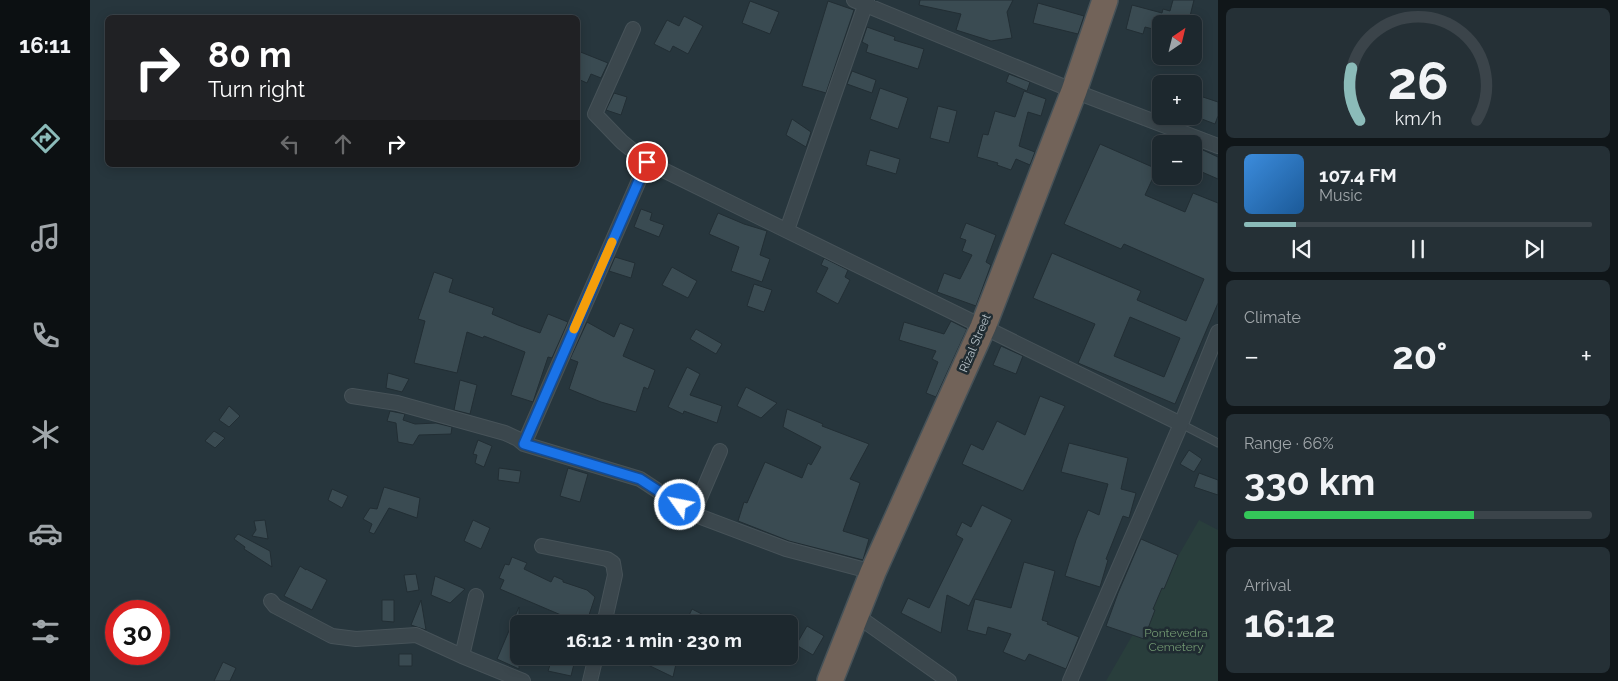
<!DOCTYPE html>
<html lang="en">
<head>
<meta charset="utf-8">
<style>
	:root { --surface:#1d282e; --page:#253036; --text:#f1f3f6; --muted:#a0a6aa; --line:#3b444a; --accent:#8bbbb9 }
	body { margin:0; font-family:Raleway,sans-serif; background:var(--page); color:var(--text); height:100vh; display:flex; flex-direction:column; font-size:19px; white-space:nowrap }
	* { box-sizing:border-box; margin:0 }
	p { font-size:16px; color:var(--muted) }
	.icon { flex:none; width:28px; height:28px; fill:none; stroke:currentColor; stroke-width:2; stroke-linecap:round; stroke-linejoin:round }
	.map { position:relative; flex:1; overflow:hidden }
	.side { display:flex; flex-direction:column; gap:8px; padding:8px; background:#101619; width:400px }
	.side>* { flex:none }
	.top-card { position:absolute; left:15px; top:15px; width:475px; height:152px; border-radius:8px; box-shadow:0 2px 12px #0003,0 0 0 1px var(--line); background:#202124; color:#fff; overflow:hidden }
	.needle { width:32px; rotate:35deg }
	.buttons { position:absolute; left:1062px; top:15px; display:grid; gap:10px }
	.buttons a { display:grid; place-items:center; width:50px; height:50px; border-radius:8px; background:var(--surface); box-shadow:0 2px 12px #0003,0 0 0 1px var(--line); font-size:25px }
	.speed { position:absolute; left:15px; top:600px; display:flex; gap:10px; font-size:25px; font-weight:700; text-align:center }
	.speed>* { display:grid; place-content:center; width:65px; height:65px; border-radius:50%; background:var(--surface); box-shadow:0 2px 12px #0003,0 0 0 1px var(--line); line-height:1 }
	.speed .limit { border:8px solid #d22; background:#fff; color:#111 }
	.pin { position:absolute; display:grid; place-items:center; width:42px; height:42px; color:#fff; margin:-21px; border:2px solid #fff; border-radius:50%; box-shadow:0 1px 5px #0007 }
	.me { position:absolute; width:55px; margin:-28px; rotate:303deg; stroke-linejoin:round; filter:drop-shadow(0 0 4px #0008) }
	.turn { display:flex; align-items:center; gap:18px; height:105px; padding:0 20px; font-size:22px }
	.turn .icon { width:65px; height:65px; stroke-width:2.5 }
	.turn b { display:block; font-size:35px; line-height:42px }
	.lanes { display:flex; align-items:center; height:48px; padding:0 20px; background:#0003; justify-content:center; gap:25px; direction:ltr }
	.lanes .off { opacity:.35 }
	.big { font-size:38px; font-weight:700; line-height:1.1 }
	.side .tile { flex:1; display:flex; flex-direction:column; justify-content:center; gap:8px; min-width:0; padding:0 18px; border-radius:8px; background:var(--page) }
	.side .dial { align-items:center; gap:0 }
	.dial svg { height:130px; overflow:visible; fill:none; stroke:var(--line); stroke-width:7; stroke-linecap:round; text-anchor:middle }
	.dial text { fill:var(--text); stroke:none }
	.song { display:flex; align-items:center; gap:15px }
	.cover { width:60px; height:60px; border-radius:8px; background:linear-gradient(135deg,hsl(210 70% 55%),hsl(210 70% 35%)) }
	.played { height:5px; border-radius:2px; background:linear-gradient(90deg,var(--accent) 15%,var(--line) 15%) }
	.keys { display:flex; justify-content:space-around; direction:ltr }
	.heat { display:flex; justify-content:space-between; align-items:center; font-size:28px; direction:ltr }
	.charge { height:8px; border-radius:4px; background:linear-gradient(90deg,#34c759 66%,var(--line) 0) }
	.trip { position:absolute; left:420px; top:615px; width:288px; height:50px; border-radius:8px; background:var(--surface); box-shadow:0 2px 12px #0003,0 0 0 1px var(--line); font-weight:700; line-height:50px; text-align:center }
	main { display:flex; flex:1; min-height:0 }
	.dock { display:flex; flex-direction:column; width:90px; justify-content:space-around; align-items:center; background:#0c1012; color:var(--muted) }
	.dock .icon { width:35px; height:35px }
	.dock .active { color:var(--accent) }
	.dock b { font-size:22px; color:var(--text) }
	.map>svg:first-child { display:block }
	.green { fill:#293e3c }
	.building { fill:#3a4b52; stroke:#222e34; fill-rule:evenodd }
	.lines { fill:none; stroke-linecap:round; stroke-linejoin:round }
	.lane-casing { stroke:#475359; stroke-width:9 }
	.street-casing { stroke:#475359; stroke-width:16 }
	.highway-casing { stroke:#465258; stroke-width:28 }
	.lane { stroke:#3b474d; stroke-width:7 }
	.street { stroke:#3b474d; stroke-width:14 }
	.highway { stroke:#726359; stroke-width:25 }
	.route-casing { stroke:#114b97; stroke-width:12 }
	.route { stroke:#1a73e8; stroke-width:9 }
	.slow { stroke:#f59e0b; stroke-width:9 }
	.labels { text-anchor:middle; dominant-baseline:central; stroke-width:5; stroke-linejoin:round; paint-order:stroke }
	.street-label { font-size:12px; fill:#b7c2c8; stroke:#202c32 }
	.park-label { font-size:12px; fill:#719771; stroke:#202c32 }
</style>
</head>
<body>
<main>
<nav class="dock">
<b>16:11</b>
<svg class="icon active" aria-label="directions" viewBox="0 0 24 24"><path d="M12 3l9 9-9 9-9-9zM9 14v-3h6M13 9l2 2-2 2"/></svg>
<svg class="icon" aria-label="music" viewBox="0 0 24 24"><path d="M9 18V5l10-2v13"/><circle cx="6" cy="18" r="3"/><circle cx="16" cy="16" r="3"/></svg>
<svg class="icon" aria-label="phone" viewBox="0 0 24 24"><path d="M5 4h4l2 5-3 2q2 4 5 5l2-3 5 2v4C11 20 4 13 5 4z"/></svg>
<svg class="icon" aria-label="climate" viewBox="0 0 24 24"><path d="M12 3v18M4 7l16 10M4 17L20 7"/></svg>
<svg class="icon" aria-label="car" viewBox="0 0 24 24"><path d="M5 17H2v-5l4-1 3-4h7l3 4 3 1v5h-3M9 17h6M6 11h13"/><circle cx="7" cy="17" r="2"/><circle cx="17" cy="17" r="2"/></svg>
<svg class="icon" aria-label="filters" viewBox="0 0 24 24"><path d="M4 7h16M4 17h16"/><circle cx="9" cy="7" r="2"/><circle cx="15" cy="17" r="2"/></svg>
</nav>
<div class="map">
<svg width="1128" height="681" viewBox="0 0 1128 681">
	<rect width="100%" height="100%" fill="#27363d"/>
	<path class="green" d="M1109 520 1128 530V681H1016Z"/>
	<path class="building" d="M830 0H923L917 12 922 38 901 41 866 30 871 14 829 5Z
		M1083 0H1104L1098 24H1071V31L1055 27 1053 34 1036 29 1042 5 1072 13 1073 9 1080 11Z
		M660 1 689 12 680 34 652 23Z
		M738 1 764 10 736 93 712 86Z
		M948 3 994 16 988 34 943 23Z
		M594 16 613 26 598 54 583 46 580 52 564 44 577 20 589 26Z
		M777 27 805 37 804 40 834 49 828 69 776 52 778 45 772 42Z
		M488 51 518 63 511 78 501 74 497 83 488 79Z
		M762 71 786 80 782 93 757 84Z
		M919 74 940 82 937 91 916 82Z
		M790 88 818 98 808 129 780 119Z
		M934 91 956 99 951 116 938 112 929 146 945 152 940 165 926 159 921 170 907 165 908 163 887 157 893 134 898 135 905 111 925 117Z
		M524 93 537 97 531 115 516 110Z
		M1104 94 1128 102V116L1125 124 1104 116Z
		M848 106 867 111 859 143 840 138Z
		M702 119 721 132 716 147 696 135Z
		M1010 144 1067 169 1055 195 1095 212 1103 193 1128 203V303L1085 404 988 363 1005 324 943 298 962 253 1051 291 1047 300 1096 321 1114 279 1034 244 1031 249 974 224ZM1040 317 1090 338 1074 377 1024 356Z
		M780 150 810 159 806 174 776 165Z
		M1113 150 1128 157V179L1105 169Z
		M551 209 562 213 560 220 574 225 569 237 544 227Z
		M628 213 654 224 677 231 670 255 680 259 672 282 641 271 649 247 619 234Z
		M876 223 906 235 896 262 901 265 886 306 847 292 854 273 870 279 882 255 872 251 876 240 870 238Z
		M525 257 545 263 541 278 519 271Z
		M734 258 758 270 755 277 760 280 748 304 726 292 738 268 731 265Z
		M582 267 607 281 598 298 572 285Z
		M344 272 363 279 359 292 404 308 402 314 428 325 450 333 458 314 478 322 462 358 458 357 443 402 421 395 435 352 394 336 393 338 377 332 367 373 324 363 335 321 328 319Z
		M664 284 682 290 674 312 657 306Z
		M861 321 877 329 846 397 836 393 848 362 842 359 846 351 809 340 814 322 854 334Z
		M497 322 524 337 530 323 544 329 533 356 565 370 558 389 554 387 546 412 511 402 479 389 488 362 480 359Z
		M606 329 632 344 626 354 600 339Z
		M911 346 933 356 926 374 903 365Z
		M597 367 610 374 600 395 632 406 627 423 594 411 593 414 578 407Z
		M298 373 319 379 312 392 296 388Z
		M370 380 387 385 380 414 364 410Z
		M656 387 687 403 671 418 647 406Z
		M950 396 975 406 933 491 872 464 881 444 893 450 907 421 935 435Z
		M139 406 150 416 139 427 129 420Z
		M697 409 733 424 732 426 779 444 760 479 770 483 753 531 779 539 773 560 699 541 648 521 654 502 657 503 675 462 712 478 718 463 721 465 731 447 693 427Z
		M300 411 315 414 313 420 325 424 346 423 362 427 361 434 329 435 323 445 308 442 306 423 297 421Z
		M124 431 135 438 125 448 115 441Z
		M388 440 402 446 394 467 385 463 387 455 383 454Z
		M979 443 1038 458 1031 489 1046 493 1039 518 1033 516 1016 559 1018 560 1010 587 975 576 986 540 998 510 1009 515 1018 484 971 472Z
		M1099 450 1112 459 1104 472 1090 464Z
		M409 468 431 471 429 483 408 480Z
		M478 468 498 474 490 502 470 496Z
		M1109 473 1128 480V495L1104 487Z
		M294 487 330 498 327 518 299 508 284 534 279 532 282 524 273 519 280 508 287 509Z
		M242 489 258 496 252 508 238 500Z
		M892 505 922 520 879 606 857 595 851 633 811 613 818 598 839 608 873 539 866 535 872 522 881 527Z
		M175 520 178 539 162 536 166 530 164 521Z
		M383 520 400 528 391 549 374 541Z
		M148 534 180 551 182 567 154 549 155 547 144 539Z
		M1051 539 1088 555 1074 589 1072 588 1063 609 1065 610 1054 639 1016 626 1028 593Z
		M422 557 437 563 434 569 461 582 464 576 473 580V582L497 590 505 597 496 624H468L471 615 410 589 414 580 409 578 415 564 419 565Z
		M934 562 965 571 952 620 958 622 957 624 989 637 976 669 939 654 935 661 913 652 921 634 898 627 896 635 877 630 885 599 921 608Z
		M210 566 216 570V569L237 580 222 610 194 596Z
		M326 574 329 590 317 592 314 575Z
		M345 576 375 589 360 603 341 595Z
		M292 600H304V622L292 621Z
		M331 600 336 630 321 625Z
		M429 607V669L407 659Z
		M602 609 631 624H595Z
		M717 626 734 636 723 655 706 645Z
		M309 654H322V666H309Z
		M463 656H486L481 676 458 671Z
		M560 656H571L586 664 583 677 558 665Z
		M133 662 146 668 140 681H124Z"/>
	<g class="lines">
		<defs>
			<path id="lane" d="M1091 424 1128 443"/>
			<path id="street" d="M764 0 984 91 1128 146
				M543 29 505 114 532 142 557 162 1091 424
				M697 230 777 0
				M262 396 307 403 415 433 428 439 434 444 550 479 603 514 696 549 783 572
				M434 444 557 162
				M603 514 630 451
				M452 546 517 559 523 563 525 575 514 624
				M386 596 372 656 433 681
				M181 601 185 606 242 636 266 639 326 635 372 656
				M766 615 859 681
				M500 681 506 656
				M980 681 1091 424 1128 332"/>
			<path id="highway" d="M740 681 783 572 893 327 984 91 1015 0"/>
		</defs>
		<use href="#lane" class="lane-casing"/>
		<use href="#street" class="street-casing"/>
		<use href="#highway" class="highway-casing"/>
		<use href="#lane" class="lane"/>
		<use href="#street" class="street"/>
		<use href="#highway" class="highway"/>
	</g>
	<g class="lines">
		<defs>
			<path id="route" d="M557 162 434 444 550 479 590 505"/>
		</defs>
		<use href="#route" class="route-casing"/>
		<use href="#route" class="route"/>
		<path class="slow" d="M484 329 522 242"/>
	</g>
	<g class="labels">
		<g class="street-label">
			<text transform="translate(885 343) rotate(-67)">Rizal Street</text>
		</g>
		<g class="park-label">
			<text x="1086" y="633">Pontevedra<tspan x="1086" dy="14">Cemetery</tspan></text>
		</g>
	</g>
</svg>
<div class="buttons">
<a><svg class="needle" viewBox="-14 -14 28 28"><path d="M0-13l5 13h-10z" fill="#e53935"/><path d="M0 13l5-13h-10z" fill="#a0a6aa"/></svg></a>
<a>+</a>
<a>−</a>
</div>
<div class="speed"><div class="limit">30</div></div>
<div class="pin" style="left:557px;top:162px;background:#d93025"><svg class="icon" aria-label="arrive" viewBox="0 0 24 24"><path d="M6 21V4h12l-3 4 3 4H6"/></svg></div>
<svg class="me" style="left:590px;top:505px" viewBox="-20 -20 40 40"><circle r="17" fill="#1a73e8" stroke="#fff" stroke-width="3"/><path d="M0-11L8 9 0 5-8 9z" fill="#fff"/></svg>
<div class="trip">16:12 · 1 min · 230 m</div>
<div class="top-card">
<div class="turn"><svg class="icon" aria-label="right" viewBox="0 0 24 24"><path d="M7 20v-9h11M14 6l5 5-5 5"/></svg><div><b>80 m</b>Turn right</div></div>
<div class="lanes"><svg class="icon off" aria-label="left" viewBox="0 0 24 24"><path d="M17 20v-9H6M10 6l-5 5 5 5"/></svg><svg class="icon off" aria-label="ahead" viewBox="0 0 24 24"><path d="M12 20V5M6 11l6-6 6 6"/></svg><svg class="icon" aria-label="right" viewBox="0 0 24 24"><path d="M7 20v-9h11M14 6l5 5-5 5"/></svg></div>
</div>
</div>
<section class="side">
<div class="tile dial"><svg viewBox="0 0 100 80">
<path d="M14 69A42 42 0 1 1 86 69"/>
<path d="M14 69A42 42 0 0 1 9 37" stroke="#8bbbb9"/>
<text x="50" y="56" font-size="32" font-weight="700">26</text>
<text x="50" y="72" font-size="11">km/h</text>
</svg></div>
<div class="tile">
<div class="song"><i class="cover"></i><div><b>107.4 FM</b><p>Music</p></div></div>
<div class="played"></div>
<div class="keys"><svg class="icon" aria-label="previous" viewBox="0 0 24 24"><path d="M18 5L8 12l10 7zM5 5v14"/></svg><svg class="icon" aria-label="pause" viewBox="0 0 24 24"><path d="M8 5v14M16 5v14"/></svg><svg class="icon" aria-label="next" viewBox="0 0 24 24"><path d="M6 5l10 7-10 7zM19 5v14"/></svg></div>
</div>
<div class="tile"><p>Climate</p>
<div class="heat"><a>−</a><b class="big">20°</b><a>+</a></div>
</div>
<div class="tile"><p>Range · 66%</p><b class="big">330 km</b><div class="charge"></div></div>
<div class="tile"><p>Arrival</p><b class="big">16:12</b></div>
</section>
</main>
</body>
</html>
